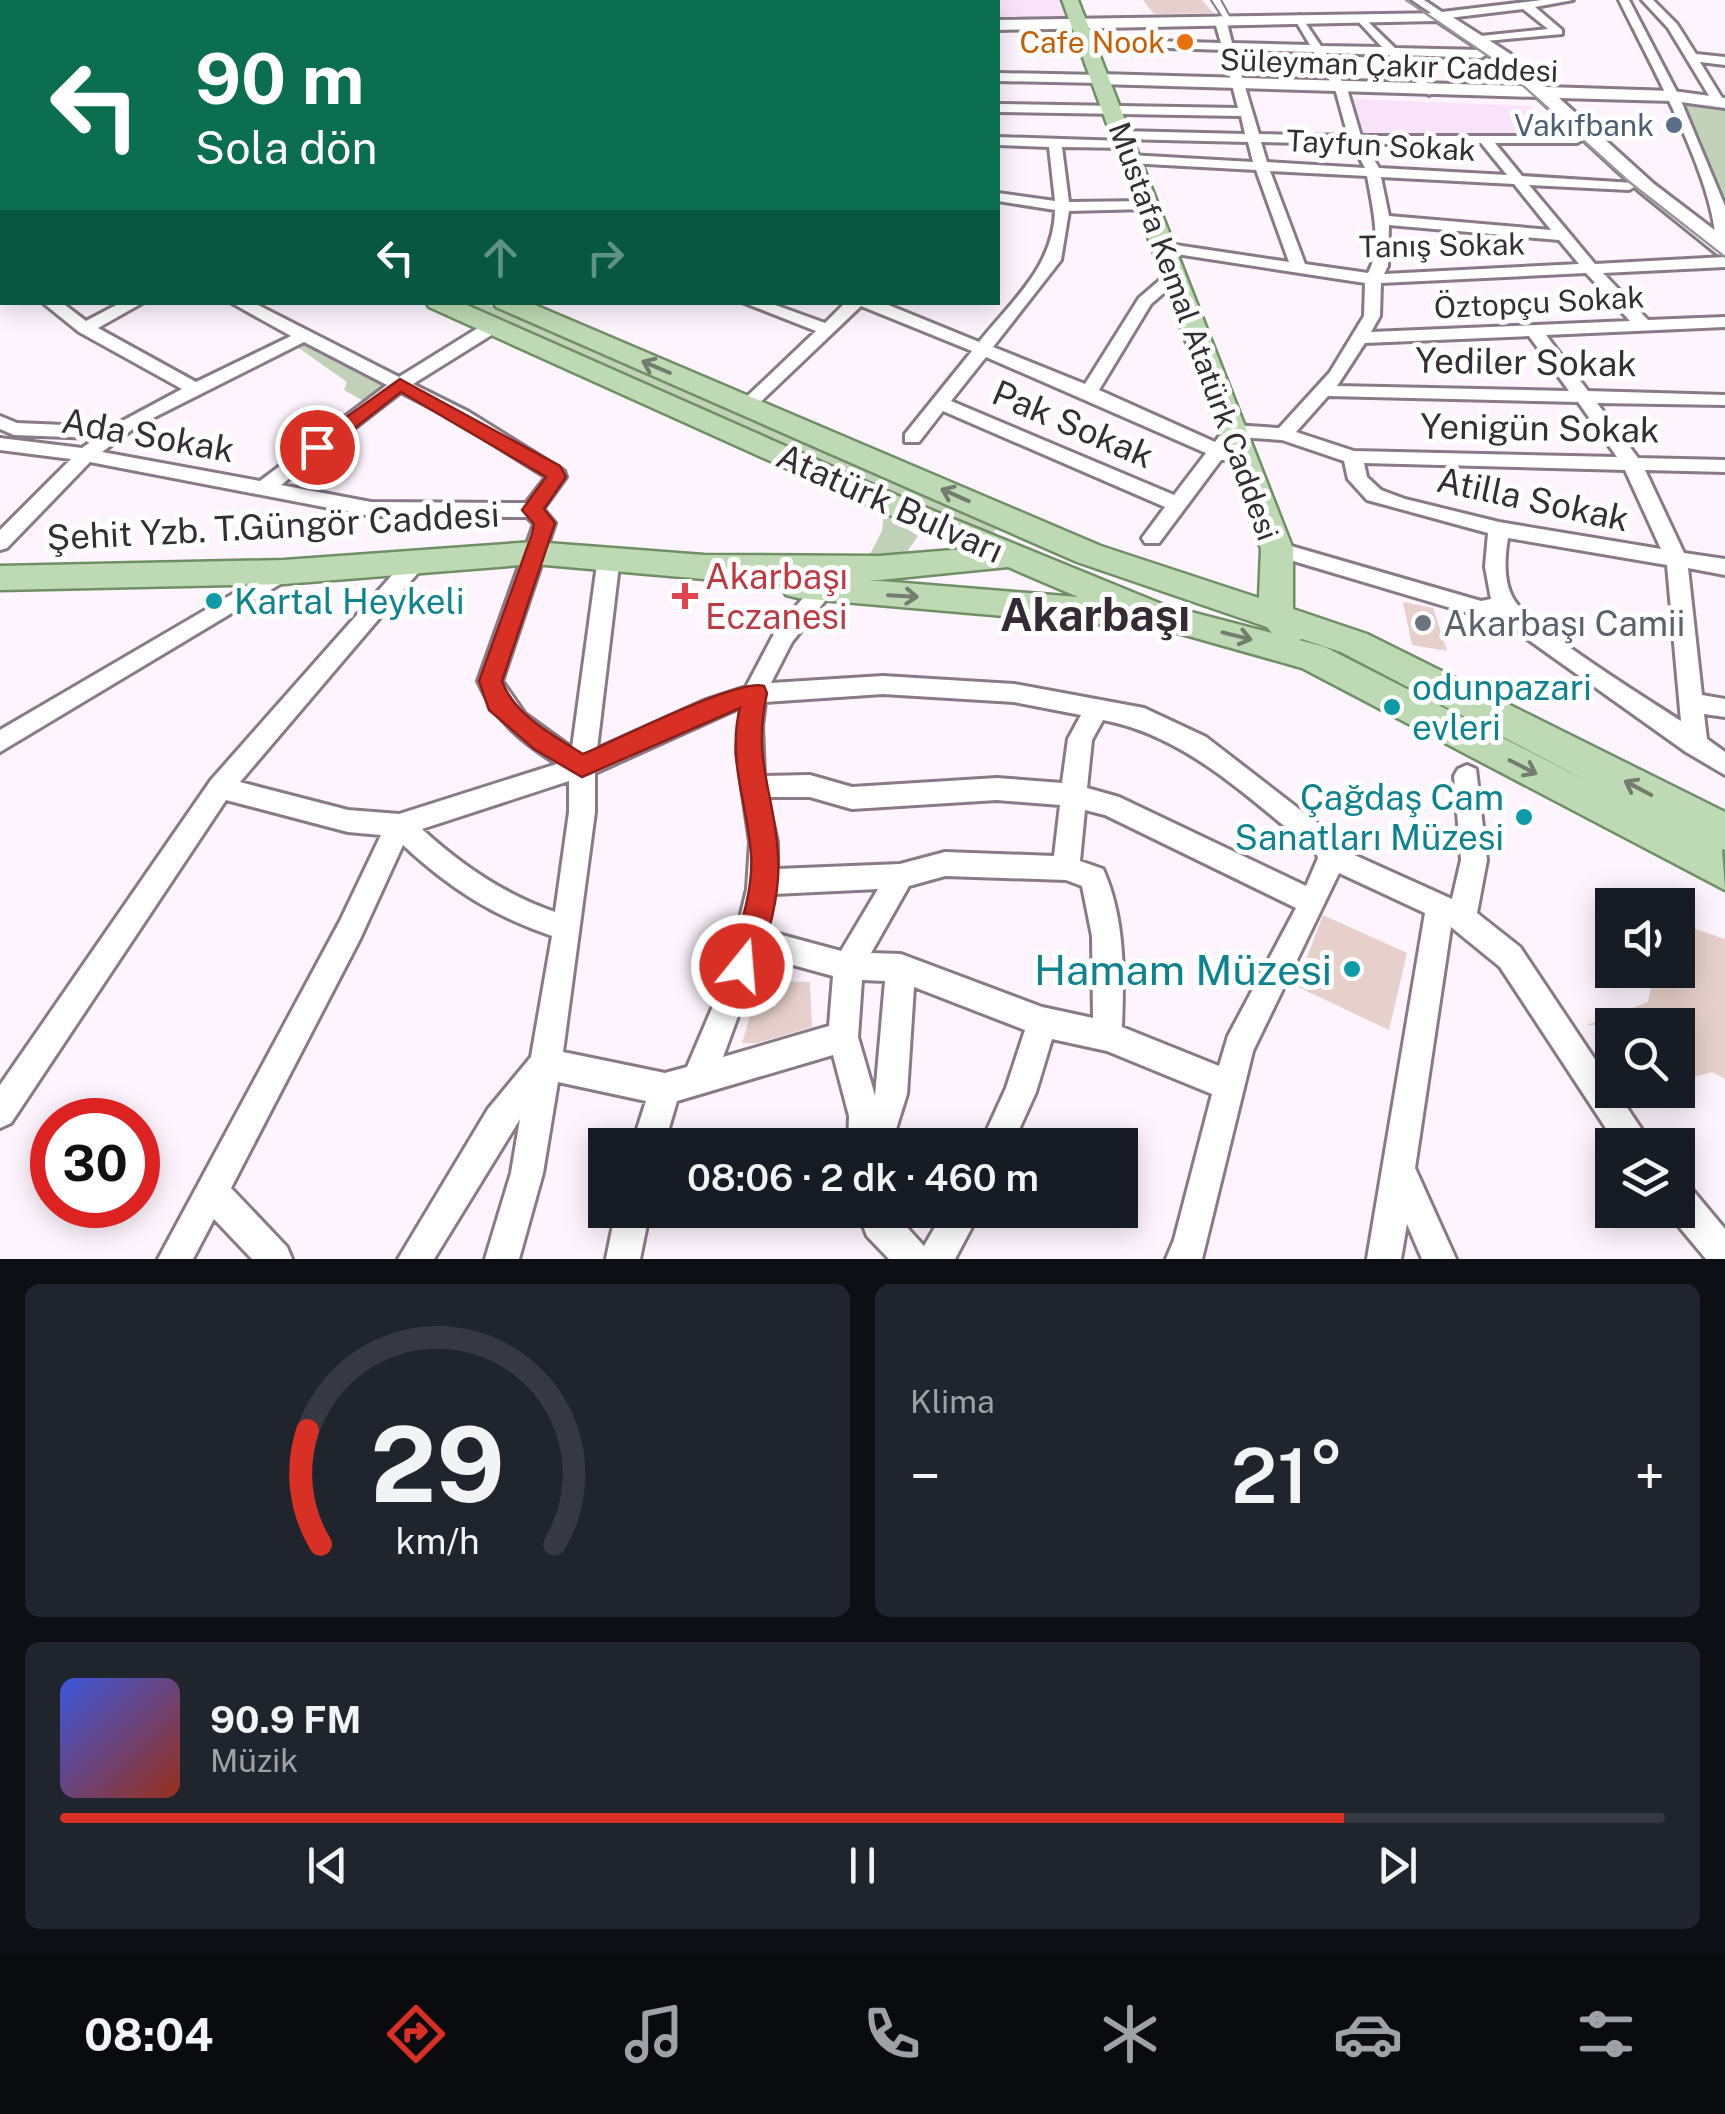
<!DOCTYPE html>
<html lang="tr">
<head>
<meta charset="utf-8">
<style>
	:root { --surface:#171b24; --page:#20242c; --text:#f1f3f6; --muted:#9ea1a6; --line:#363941; --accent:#d93025 }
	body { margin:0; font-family:"Public Sans",sans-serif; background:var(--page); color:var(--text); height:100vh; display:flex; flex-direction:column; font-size:38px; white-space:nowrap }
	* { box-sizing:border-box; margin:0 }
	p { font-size:32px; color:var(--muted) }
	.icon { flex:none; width:55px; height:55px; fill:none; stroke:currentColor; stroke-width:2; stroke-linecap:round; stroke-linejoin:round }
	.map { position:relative; height:1259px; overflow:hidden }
	.side { display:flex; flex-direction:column; gap:25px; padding:25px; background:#0d0f14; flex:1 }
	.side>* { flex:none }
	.guide { position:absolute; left:0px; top:0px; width:1000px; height:305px; box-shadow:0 5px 25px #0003; background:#0b6e4f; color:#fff; overflow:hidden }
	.fabs { position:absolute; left:1595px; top:888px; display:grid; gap:20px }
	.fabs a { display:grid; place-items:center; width:100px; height:100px; border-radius:0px; background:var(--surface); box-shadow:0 5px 25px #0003; font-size:50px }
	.speed { position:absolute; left:30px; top:1098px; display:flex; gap:20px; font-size:50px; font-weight:700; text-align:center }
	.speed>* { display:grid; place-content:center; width:130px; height:130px; border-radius:50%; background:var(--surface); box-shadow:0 5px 25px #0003; line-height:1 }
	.speed .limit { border:15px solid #d22; background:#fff; color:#111 }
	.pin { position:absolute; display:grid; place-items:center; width:85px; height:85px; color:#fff; margin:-42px; border:5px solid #fff; border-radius:50%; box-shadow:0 2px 10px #0007 }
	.me { position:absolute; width:110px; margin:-55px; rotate:17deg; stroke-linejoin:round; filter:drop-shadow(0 0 8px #0008) }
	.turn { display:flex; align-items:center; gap:35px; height:210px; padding:0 30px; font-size:45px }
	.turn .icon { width:130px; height:130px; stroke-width:2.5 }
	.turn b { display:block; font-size:70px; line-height:85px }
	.lanes { display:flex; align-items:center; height:95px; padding:0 30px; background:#0003; justify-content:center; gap:50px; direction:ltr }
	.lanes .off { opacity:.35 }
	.big { font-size:75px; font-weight:600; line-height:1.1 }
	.side .card { flex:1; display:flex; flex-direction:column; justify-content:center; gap:15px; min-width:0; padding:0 35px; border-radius:15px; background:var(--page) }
	.side .dial { align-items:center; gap:0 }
	.dial svg { height:260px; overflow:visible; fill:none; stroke:var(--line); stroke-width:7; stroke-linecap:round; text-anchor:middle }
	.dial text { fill:var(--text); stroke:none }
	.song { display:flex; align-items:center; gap:30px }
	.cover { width:120px; height:120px; border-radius:15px; background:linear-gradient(135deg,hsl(230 70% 55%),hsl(10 70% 35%)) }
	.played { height:10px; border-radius:5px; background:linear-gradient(90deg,var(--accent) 80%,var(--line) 80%) }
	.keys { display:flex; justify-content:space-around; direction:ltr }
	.heat { display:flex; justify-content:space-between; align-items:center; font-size:55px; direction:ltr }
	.side .tiles { flex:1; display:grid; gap:25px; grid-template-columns:1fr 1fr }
	.card:last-child { grid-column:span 2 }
	.trip { position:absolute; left:588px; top:1128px; width:550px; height:100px; border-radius:0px; background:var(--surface); box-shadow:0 5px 25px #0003; font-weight:600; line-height:100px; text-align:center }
	.menu { display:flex; height:160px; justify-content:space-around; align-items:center; background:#090b0e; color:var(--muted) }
	.menu .icon { width:70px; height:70px }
	.menu .on { color:var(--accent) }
	.menu b { font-size:45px; color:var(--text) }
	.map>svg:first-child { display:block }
	.built { fill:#f9e3f8 }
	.green { fill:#c1d2b8 }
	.building { fill:#e7d0cb }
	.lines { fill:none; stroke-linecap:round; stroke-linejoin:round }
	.pedestrian-casing { stroke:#887a87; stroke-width:4 }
	.minor-casing { stroke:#887a87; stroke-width:6 }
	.secondary-casing { stroke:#887a87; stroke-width:6 }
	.primary-casing { stroke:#718f67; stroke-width:5 }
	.pedestrian { fill:#fff; fill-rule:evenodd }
	.minor { fill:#fff; fill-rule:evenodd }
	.secondary { fill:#fff; fill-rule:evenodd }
	.primary { fill:#bedab4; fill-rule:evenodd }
	.tram { stroke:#9b939b; stroke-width:2.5 }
	.oneway { stroke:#737c6e }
	.route { fill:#d93025; stroke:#8d1f18; stroke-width:2.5 }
	.food-dot { fill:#e8710a; stroke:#fff; stroke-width:4 }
	.service-dot { fill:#5c6f8a; stroke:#fff; stroke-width:4 }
	.health-dot { fill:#e0444e; stroke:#fff; stroke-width:4 }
	.culture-dot { fill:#0f9aa8; stroke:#fff; stroke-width:4 }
	.worship-dot { fill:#6b7280; stroke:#fff; stroke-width:4 }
	.labels { text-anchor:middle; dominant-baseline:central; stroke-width:10; stroke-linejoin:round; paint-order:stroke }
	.far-food-label { font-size:30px; fill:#c56008; stroke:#fff; text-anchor:end }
	.far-street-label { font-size:30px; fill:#352f35; stroke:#fff }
	.far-service-label { font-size:30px; fill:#4e5e75; stroke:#fff; text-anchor:end }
	.street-label { font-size:35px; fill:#352f35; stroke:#fff }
	.health-label { font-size:35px; fill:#be3a42; stroke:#fff; text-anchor:start }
	.culture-label { font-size:35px; fill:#0d838f; stroke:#fff; text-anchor:start }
	.worship-label { font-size:35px; fill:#5b616d; stroke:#fff; text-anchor:start }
	.near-culture-label { font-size:42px; fill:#0d838f; stroke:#fff; text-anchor:end }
	.district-label { font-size:45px; font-weight:bold; fill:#362a35; stroke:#fff }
</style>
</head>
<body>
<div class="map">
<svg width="1725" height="1259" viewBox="0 0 1725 1259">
	<rect width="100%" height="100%" fill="#fdf4fd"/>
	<path class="built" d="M0 0H320L328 2H2V44Z
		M611 0H1061L1067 16 998 17V2H607Z
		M1351 99 1530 106 1561 136H1365Z"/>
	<path class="green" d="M1683 100 1725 107V199Z
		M454 303H484L997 523V528L993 533 978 531Z
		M304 336 400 384 372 406 344 390 347 382 290 342Z
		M884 514 918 536 907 552 868 558 882 531Z"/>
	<path class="building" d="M1143 0H1202L1213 13 1154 14Z
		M1403 602 1433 608 1447 651 1412 645Z
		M1323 915 1407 953 1389 1030 1296 986Z
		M1680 924 1725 939V1079L1712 1072 1678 1081V1025H1587L1648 1002 1654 970H1678Z
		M776 981 810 982 812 1027 758 1043H742L753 1005 776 1007Z"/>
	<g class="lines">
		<defs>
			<path id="pedestrian" d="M1212 0H1220L1231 20H1225Z"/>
			<path id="minor" d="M330 0H347L348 2H332Z
				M461 0H476L477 2H463Z
				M1412 0H1424L1442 12 1542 0H1573L1535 7 1562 30V34L1475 42 1471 37 1548 29 1523 9 1440 19Z
				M1619 0H1629L1679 96 1725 206V252L1716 248C1717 182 1649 62 1619 0Z
				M1642 0H1653L1677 24 1696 54 1725 57V65L1700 62 1724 101 1722 104H1714L1668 28Z
				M1300 15 1321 46 1382 47 1355 18 1361 15 1395 48 1481 50 1487 54 1481 58 1402 55 1435 91 1429 95 1389 55 1326 53 1348 92 1361 136H1582L1584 139 1577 143H1495L1522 176 1634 183 1636 186 1629 190 1529 185 1595 264 1725 257V267L1603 273 1648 320 1725 317V327L1546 335 1588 391 1725 395V405L1597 403 1638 458 1725 460V472L1645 470 1684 553 1725 559V575L1688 568 1702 695 1725 699V717L1704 714 1707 739 1725 752V775L1686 752 1526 638 1500 614 1481 617 1270 554 1267 549 1277 542 1481 601 1491 599 1485 567 1488 533 1367 500 1348 479 1344 461 1282 440 1238 437 1230 448 1240 456 1237 460H1221L1159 543H1145L1142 538 1165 507 943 411 919 442H905V434L972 351 861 306 752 410 746 412 737 406 816 331 742 302H767L825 323 846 302H881L979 342C1012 301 1054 266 1055 210L998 201V193L1055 201 1049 147 998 145V137L1124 141 1131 145 1129 148 1062 147 1069 202 1147 201 1154 205 1147 209 1069 211 1061 260 993 347 1085 384 1139 298 1168 273H1180V279L1151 304 1099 390 1215 442 1226 427 1233 425 1279 428 1330 372 1364 316 1365 283 1157 251V245L1162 243 1289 262 1256 170 1129 163 1122 159 1129 155 1253 162 1248 142 1121 139 1114 135 1121 131 1245 134 1241 116 998 112V104L1238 108 1223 50 1087 45 1081 42 1087 39 1221 43 1214 19 1220 16 1226 19 1232 43 1310 45 1294 18ZM1234 50 1314 52 1336 92 1348 136 1259 134ZM1261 142 1352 144 1365 168 1267 162ZM1481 143 1507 175 1379 168 1365 144ZM1270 171 1367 176C1372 205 1383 246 1368 273L1305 264ZM1381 177 1514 184 1551 230 1389 216ZM1389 225 1559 240 1579 264 1384 274 1388 266ZM1586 273 1630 321 1371 332 1380 316 1381 283ZM1529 336 1569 391 1337 386 1365 343ZM986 357 1206 453 1174 495 951 401ZM1328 396 1578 402 1617 457 1354 451 1296 432ZM1364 463 1625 470 1661 549 1499 522 1405 499 1381 490 1367 477ZM1508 538 1667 565 1681 721C1649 700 1526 624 1513 598 1503 581 1505 556 1508 538Z
				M998 73 1100 75 1106 79 1100 83 998 81Z
				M0 176H2V185H0Z
				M2 237V247L0 248V238Z
				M0 266 2 267V277L0 276Z
				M2 291V301L0 302V292Z
				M42 302H61L86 321 122 302H144L98 328 196 382 291 336 230 302H252L399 377 486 323H498V331L413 384 469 412 564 471 566 477 543 509 555 523 502 681 525 714 572 748 598 557 609 550 620 557 597 749 706 700 746 687 776 630 814 585 822 583 833 591 792 642 771 683 883 676 1014 684 1144 708 1206 737 1334 836 1341 849 1452 899 1461 860 1454 776 1458 769 1467 765 1476 769 1487 860 1477 913 1520 947 1652 1145H1617L1500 967 1451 927 1415 1168 1456 1259H1422L1407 1224 1401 1259H1367L1425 913 1339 873 1253 1051 1202 1259H1166L1174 1240 1212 1094 1107 1051 1052 1039 1036 1092 1012 1145H980L1006 1088 1025 1030 914 987 907 1094 891 1145H848L849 1116 833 1055 677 1101 664 1145H632L646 1101 558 1082 543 1173 519 1259H485L511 1173 520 1119 434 1259H398L488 1109 531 1057 552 936C493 916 449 888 403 845L360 939 231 1188 287 1247 292 1259H252L214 1219 193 1259H158L340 921 381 835 348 832 226 800 11 1123 0 1128V1085L211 780 409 556H425L428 561 240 782 348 810 399 814 557 764C522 742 495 720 478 681L534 524 527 517 371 516 90 462 7 548 0 550V530L71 459 0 450V438L82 448 96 438 14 435 0 429V416L17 423 111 427 182 389 79 332ZM304 342 387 385 260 481 102 452 137 426ZM401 392 455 420 546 477 526 503 371 502 281 485ZM883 694 1014 702 1081 715 1068 739 1062 783 997 778 852 787 810 775 764 776 762 726 765 702ZM741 707 737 753 750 842 747 889 727 973 687 1067 665 1073 563 1052 595 812V773ZM1103 720C1188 736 1250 800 1316 852L1318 858 1306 886 1119 797 1087 788 1092 740ZM569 781V812L555 912C505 895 461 865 422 829ZM767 797H810L852 809 997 800 1060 805 1054 856 945 852 900 864 777 869V842ZM1085 810 1105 815 1296 908 1228 1036 1219 1066 1122 1027C1124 974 1125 918 1103 869L1080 861ZM945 876 1066 880 1082 886 1092 936 1093 1018 1042 1007 901 954 871 953 909 886ZM878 889 841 951 767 931 774 894ZM760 956 833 976 829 1026 723 1057ZM862 980 885 981 875 1096 858 1037Z
				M284 564 292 567 295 572 292 577 0 752V730Z
				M1678 1182 1690 1187 1725 1229V1259H1706L1666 1211 1678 1210Z
				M616 1210H650L640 1259H606Z
				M857 1210H891L924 1246 945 1210H981L955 1259H889L867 1236Z"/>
			<path id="secondary" d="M1446 13 1509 53 1546 87 1673 91 1725 98V108L1673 101 1559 98 1654 184 1725 238V256L1717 254 1640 192 1537 97 1100 84 1091 79 1100 74 1525 86 1497 61 1437 21 998 30V20Z"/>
			<path id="primary" d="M1062 0H1078L1293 549V609L1367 634 1725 812V850L1722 849 1725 890 1302 668 1132 620 1119 626 798 598 786 595 781 586 785 579H704L534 564 284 584 0 590V566L284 560 534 542 704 555 879 556 965 549 429 307 426 302H460L912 502 1164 605 1272 633 1267 627 1077 562 496 307 493 302H528L1101 546 1259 598 1261 549ZM1008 567 1078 597 868 580H879ZM1302 639 1341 652 1591 783 1325 647 1299 640Z
				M0 64 2 65V77L0 76Z
				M0 92 2 93V105L0 104Z"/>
		</defs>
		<use href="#pedestrian" class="pedestrian-casing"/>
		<use href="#minor" class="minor-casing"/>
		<use href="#secondary" class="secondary-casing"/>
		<use href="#primary" class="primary-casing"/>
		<use href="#pedestrian" class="pedestrian"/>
		<use href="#minor" class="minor"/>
		<use href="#secondary" class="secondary"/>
		<use href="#primary" class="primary"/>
		<path class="tram" d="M1406 0 1498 63 1628 181 1725 257"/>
	</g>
	<defs><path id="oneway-shaft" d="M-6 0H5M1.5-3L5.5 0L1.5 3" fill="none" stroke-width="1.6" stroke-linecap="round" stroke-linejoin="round" transform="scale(2.5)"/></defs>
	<g class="oneway">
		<use href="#oneway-shaft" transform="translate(656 367) rotate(-157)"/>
		<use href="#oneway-shaft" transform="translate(955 495) rotate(-156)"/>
		<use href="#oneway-shaft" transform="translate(903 596) rotate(3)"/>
		<use href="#oneway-shaft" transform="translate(1237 636) rotate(14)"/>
		<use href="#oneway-shaft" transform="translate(1523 767) rotate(27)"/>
		<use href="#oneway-shaft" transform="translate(1638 788) rotate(-152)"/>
	</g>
	<path class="route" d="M400 379 560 466 566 477 544 509 555 523 502 681C514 715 554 736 583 754 614 741 738 678 764 686L767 693C752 761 774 791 778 854 781 893 768 940 753 976L742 980 732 976 728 966C739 931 754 890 751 853 747 804 727 757 740 708L582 777 534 749 489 710 479 681 532 534 534 524 522 510 546 477 401 392 324 452H310V443Z"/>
	<circle class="food-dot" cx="1185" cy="42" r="10"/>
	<circle class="service-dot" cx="1674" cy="125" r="10"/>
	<path class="health-dot" d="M680 581h10v10h10v10h-10v10h-10v-10h-10v-10h10z"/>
	<g class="culture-dot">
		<circle cx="214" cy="601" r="10"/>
		<circle cx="1392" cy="707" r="10"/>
		<circle cx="1524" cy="817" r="10"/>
		<circle cx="1352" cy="969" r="10"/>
	</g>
	<circle class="worship-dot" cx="1423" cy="623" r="10"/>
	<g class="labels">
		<g class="far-food-label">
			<text x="1165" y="42">Cafe Nook</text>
		</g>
		<g class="far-street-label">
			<text transform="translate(1389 65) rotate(2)">Süleyman Çakır Caddesi</text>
			<text transform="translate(1381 145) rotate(3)">Tayfun Sokak</text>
			<text transform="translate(1442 245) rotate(-1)">Tanış Sokak</text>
			<text transform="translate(1539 302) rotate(-3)">Öztopçu Sokak</text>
			<text transform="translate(1194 331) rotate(70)">Mustafa Kemal Atatürk Caddesi</text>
		</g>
		<g class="far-service-label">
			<text x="1654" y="125">Vakıfbank</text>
		</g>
		<g class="street-label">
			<text transform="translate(1526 362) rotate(1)">Yediler Sokak</text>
			<text transform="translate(1073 424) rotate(23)">Pak Sokak</text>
			<text transform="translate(1540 428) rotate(1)">Yenigün Sokak</text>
			<text transform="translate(148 435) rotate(10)">Ada Sokak</text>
			<text transform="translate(1533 499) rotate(12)">Atilla Sokak</text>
			<text transform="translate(890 503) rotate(24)">Atatürk Bulvarı</text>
			<text transform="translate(273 526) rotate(-3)">Şehit Yzb. T.Güngör Caddesi</text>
		</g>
		<g class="health-label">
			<text x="705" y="576">Akarbaşı<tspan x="705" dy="40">Eczanesi</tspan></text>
		</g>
		<g class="culture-label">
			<text x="234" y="601">Kartal Heykeli</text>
			<text x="1412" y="687">odunpazari<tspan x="1412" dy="40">evleri</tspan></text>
			<text x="1504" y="797" text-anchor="end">Çağdaş Cam<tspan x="1504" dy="40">Sanatları Müzesi</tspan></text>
		</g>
		<g class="worship-label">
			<text x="1443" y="623">Akarbaşı Camii</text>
		</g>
		<g class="near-culture-label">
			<text x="1332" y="969">Hamam Müzesi</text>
		</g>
		<g class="district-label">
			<text x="1095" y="614">Akarbaşı</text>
		</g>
	</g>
</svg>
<div class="fabs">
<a><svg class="icon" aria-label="sound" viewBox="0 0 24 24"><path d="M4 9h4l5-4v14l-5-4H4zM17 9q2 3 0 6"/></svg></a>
<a><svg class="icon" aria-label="search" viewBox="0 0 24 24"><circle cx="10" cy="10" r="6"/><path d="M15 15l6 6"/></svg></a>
<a><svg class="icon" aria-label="layers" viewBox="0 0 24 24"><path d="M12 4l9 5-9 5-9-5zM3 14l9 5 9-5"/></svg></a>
</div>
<div class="speed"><div class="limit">30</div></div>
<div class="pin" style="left:317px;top:447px;background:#d93025"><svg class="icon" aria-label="arrive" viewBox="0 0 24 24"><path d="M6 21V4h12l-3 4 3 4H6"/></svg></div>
<svg class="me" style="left:742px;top:966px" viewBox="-20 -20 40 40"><circle r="17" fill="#d93025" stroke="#fff" stroke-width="3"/><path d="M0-11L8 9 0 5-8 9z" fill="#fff"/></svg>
<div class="trip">08:06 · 2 dk · 460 m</div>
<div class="guide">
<div class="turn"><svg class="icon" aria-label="left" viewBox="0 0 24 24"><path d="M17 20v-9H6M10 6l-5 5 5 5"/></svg><div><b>90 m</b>Sola dön</div></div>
<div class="lanes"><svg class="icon" aria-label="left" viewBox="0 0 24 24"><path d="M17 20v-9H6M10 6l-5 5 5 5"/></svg><svg class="icon off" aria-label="ahead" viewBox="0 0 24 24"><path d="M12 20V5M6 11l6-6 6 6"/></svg><svg class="icon off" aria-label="right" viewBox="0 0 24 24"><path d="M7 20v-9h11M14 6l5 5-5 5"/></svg></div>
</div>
</div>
<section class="side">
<div class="tiles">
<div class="card dial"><svg viewBox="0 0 100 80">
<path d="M14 69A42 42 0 1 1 86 69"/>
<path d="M14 69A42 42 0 0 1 10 34" stroke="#d93025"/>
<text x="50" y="56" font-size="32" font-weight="700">29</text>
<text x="50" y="72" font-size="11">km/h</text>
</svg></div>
<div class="card"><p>Klima</p>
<div class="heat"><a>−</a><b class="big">21°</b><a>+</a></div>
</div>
<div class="card">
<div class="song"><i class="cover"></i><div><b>90.9 FM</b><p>Müzik</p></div></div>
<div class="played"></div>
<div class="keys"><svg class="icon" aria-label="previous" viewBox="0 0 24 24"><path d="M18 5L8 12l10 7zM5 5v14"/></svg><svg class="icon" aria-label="pause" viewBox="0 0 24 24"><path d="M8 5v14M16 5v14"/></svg><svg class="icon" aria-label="next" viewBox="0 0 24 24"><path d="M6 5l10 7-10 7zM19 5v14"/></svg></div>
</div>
</div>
</section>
<nav class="menu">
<b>08:04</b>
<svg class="icon on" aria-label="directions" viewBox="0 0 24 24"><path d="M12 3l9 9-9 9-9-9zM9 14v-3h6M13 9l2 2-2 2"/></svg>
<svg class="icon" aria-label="music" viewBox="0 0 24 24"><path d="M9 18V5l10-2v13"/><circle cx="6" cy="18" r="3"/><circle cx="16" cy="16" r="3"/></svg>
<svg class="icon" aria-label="phone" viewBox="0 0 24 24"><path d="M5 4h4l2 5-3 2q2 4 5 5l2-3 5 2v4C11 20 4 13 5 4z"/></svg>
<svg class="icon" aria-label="climate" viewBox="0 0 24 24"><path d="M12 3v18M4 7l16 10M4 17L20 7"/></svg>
<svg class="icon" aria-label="car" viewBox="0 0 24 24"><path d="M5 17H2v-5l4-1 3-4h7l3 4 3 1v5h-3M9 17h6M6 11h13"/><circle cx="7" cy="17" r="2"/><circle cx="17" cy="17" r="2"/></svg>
<svg class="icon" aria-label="filters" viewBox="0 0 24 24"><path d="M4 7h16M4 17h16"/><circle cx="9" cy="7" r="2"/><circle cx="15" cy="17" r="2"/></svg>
</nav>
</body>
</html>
